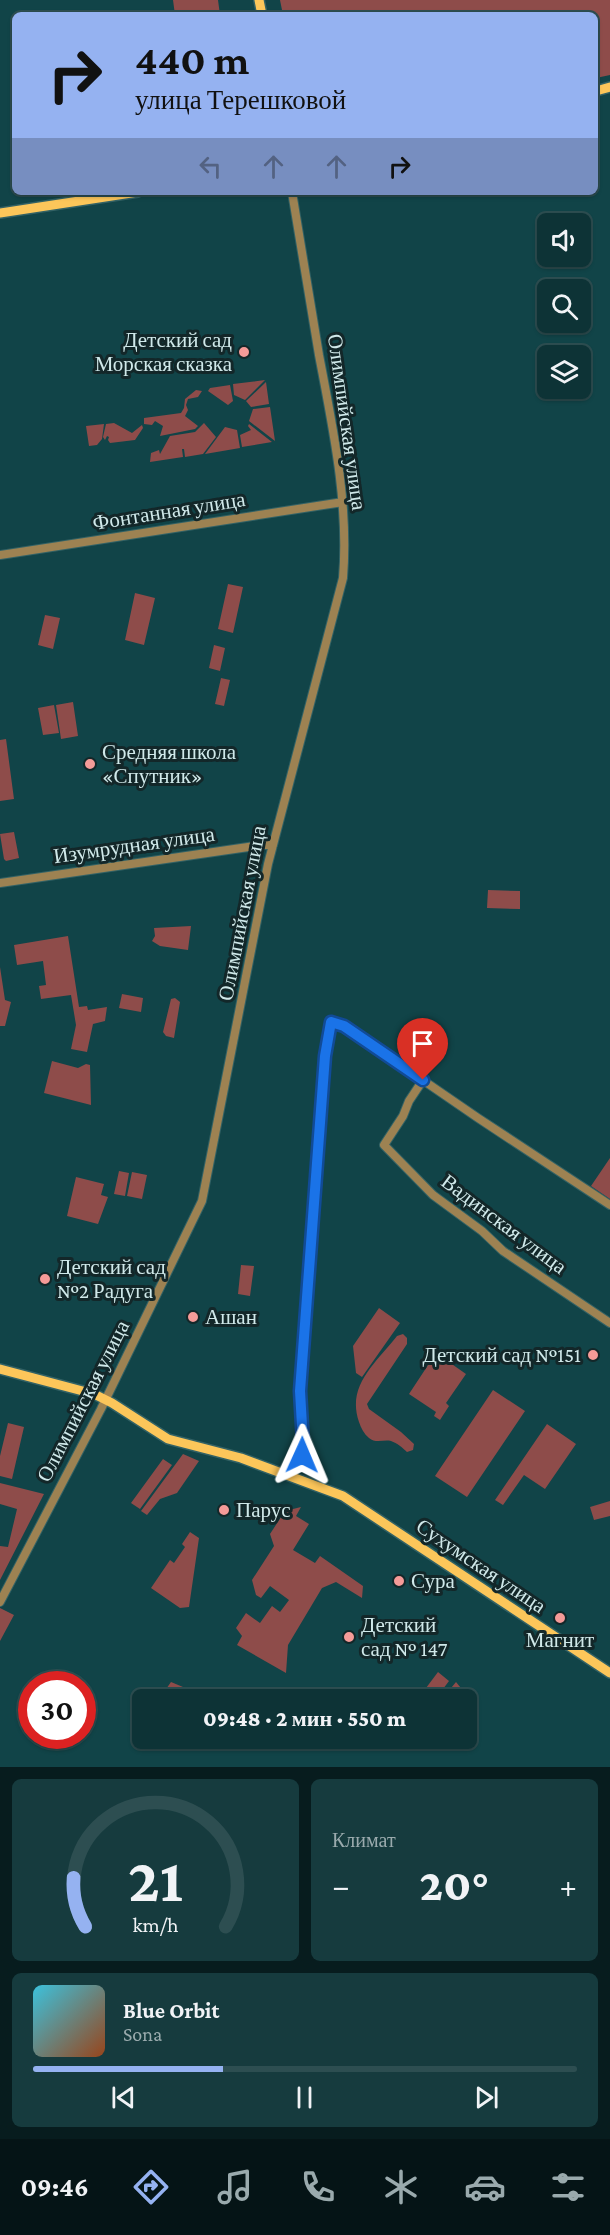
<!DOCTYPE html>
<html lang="ru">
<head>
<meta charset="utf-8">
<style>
	:root { --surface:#0d3336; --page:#163b3e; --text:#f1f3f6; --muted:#9aaaad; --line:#2d4e51; --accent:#95b2f1 }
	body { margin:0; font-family:"Crimson Pro",serif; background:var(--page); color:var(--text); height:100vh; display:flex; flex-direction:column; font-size:22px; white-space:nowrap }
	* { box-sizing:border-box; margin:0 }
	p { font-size:20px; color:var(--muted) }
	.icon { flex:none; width:33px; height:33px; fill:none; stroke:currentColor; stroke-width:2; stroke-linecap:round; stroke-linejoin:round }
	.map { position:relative; height:1767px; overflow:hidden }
	.panel { display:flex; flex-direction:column; gap:12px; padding:12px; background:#071c1e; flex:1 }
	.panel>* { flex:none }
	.top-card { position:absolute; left:12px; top:12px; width:586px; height:183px; border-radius:9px; box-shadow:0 2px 4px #0004,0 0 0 2px var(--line); background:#95b2f1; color:#111; overflow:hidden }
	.controls { position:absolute; left:537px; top:213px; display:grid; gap:12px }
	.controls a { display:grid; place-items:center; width:54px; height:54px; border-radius:9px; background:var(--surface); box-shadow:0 2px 4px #0004,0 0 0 2px var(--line); font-size:30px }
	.speed { position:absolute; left:18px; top:1671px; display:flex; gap:12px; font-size:30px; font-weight:700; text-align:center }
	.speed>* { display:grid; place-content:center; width:78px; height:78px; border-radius:50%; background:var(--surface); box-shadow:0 2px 4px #0004,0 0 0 2px var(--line); line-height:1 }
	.speed .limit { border:9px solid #d22; background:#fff; color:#111 }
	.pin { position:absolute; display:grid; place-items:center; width:51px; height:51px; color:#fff; margin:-62px -26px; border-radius:50% 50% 50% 0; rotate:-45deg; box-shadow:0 0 6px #0007 }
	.pin .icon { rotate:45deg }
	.me { position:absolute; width:66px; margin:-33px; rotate:1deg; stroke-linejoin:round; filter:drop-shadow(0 0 4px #0008) }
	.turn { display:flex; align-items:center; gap:21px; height:126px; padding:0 24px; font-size:27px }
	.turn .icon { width:78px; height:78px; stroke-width:2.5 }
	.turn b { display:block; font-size:42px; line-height:51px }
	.lanes { display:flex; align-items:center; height:57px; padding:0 24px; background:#0003; justify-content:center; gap:30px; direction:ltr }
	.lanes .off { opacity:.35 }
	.big { font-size:45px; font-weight:800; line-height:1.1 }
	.panel .tile { flex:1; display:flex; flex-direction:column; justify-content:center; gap:9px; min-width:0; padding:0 21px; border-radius:9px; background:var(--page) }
	.panel .dial { align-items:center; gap:0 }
	.dial svg { height:156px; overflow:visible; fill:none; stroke:var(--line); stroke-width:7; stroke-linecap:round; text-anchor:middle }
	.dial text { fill:var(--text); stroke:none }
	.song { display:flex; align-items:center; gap:18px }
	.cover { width:72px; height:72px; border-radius:9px; background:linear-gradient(135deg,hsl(190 70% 55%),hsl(20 70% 35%)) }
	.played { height:6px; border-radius:3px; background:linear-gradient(90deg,var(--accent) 35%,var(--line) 35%) }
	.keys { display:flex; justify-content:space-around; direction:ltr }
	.heat { display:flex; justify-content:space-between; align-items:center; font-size:33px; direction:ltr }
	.panel .tiles { flex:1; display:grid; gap:12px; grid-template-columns:1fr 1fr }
	.tile:last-child { grid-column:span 2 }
	.trip { position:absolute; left:132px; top:1689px; width:345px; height:60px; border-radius:9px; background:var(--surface); box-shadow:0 2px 4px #0004,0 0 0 2px var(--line); font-weight:800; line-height:60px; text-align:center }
	.tab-bar { display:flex; height:96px; justify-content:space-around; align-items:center; background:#051416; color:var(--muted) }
	.tab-bar .icon { width:42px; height:42px }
	.tab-bar .active { color:var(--accent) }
	.tab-bar b { font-size:27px; color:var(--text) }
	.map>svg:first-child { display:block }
	.green { fill:#8e4c4a }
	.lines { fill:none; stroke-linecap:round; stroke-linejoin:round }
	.minor-casing { stroke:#336265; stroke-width:10 }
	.major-casing { stroke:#336265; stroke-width:12 }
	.minor { stroke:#9d8252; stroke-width:8 }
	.major { stroke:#fcc65a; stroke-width:9 }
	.route-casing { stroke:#114b97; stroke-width:15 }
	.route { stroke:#1a73e8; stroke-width:10 }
	.poi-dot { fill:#f59b98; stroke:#132729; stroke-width:2 }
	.labels { text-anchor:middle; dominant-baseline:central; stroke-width:6; stroke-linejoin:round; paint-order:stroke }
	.poi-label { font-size:21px; fill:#d0e9ea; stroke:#132729; text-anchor:start }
	.street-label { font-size:21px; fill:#d0e9ea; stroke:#132729 }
</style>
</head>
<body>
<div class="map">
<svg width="610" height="1767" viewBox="0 0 610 1767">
	<rect width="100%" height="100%" fill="#114448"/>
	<path class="green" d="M173 0H218L220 15H175Z
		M280 0H610V75L596 78V15H283Z
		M265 380 245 400 234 395 233 384Z
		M266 382 269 404 251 407 246 401Z
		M230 385 233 401 228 405 208 391 210 388Z
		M196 390 202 391 198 397 188 399 186 405 188 410 185 416 198 426 195 429 160 436 163 426 155 421 152 425 144 424V418L181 413 184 408 185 399Z
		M270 407 275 441 249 421 253 409Z
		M114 423 132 433 142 425 143 428 135 440 110 443 108 440 109 437 107 436 105 440 103 437 106 424Z
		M204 423 216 437 203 454 185 457 184 449H182L183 457 150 462 151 453 159 450 160 454 170 436 195 432Z
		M104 424 102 439 97 445 89 446 86 426Z
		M249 424 272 442 242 447 240 435 251 430 248 426Z
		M225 427 237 430 240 448 205 454Z
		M228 584 243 587 233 633 218 629Z
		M135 593 155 598 144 645 125 640Z
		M45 615 60 618 53 649 38 645Z
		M214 645 225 648 220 671 209 668Z
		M221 678 230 680 224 706 215 704Z
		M73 702 78 736 61 739 56 705Z
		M54 705 59 733 43 735 38 708Z
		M6 739 14 799 0 801V740Z
		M14 832 19 858 6 861 4 859 0 834Z
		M488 890 520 891V909L487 908Z
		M191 926 188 950 160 946 152 941 155 936 154 928Z
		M68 936 79 1007 87 1006 88 1010 107 1007 105 1021 93 1024 87 1052 71 1049 76 1025 71 995 41 999 39 986 46 985 43 961 17 965 14 945Z
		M0 967 5 1000 11 1002 5 1026H0Z
		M122 994 143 998 141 1012 119 1008Z
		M175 998 180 1002 174 1038 166 1036 163 1032 171 999Z
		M52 1061 78 1068 86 1064 90 1065 91 1105 44 1093Z
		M610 1158V1199L591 1186Z
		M119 1171 129 1173 125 1196 114 1194Z
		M132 1172 147 1175 142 1199 127 1196Z
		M76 1177 104 1184 101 1195 108 1197 98 1224 67 1216Z
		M241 1265 254 1266 250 1296 238 1294Z
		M379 1308 400 1323 362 1377 356 1373 353 1346Z
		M403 1334 407 1338V1344L367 1404 369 1409 401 1432 414 1444 413 1450 407 1452C403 1448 397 1443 391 1441 384 1439 376 1444 369 1438 364 1434 361 1428 359 1422 346 1385 377 1362 397 1336Z
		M436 1353 466 1374 446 1403 449 1406 440 1420 434 1416 436 1412 409 1394Z
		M493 1390 525 1411 467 1497 435 1476Z
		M8 1423 24 1427 12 1479 0 1476V1456Z
		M547 1424 576 1444 545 1489 524 1475 503 1505 495 1500Z
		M183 1454 199 1461 177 1493 160 1499 147 1515 141 1511Z
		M163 1459 172 1465 140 1509 131 1503Z
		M0 1483 44 1494 0 1580V1546L8 1547 17 1509 0 1504Z
		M610 1501V1516L594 1520 590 1507Z
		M301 1507 296 1516 309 1524 293 1550 315 1563 320 1556 363 1586 362 1598 336 1582 322 1588 288 1645 286 1673 237 1645 242 1636 236 1628 246 1613 260 1623 272 1606 280 1612 289 1600 270 1586 261 1598 256 1595 252 1580 274 1546 270 1534 285 1511Z
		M190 1532 199 1538 189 1607 180 1608 151 1588 170 1560 174 1563 185 1547 182 1544Z
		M0 1608 14 1615 0 1641Z
		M438 1672 449 1681 437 1697 426 1688Z
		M171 1682 183 1687 181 1699H159Z
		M456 1682 474 1704 467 1705 466 1700 442 1699Z"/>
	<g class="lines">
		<defs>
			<path id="minor" d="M0 555 343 502
				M0 883 262 845H273
				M423 1080 409 1101 403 1116 384 1145 433 1195 482 1231 503 1251 610 1323
				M291 1476 302 1455 303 1443 300 1391 302 1358 325 1056 331 1022 344 1026 478 1118 610 1205
				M0 1602 101 1409 202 1201 268 864 343 578C349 503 333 429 319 355 310 301 301 246 292 192"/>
			<path id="major" d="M259 0 262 15
				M596 91 610 87
				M0 213 138 192
				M0 1369 94 1394 112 1403 168 1439 241 1458 343 1496 610 1673"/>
		</defs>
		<use href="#minor" class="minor-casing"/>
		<use href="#major" class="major-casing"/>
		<use href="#minor" class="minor"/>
		<use href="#major" class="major"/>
	</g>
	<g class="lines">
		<defs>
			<path id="route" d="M302 1455 303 1443 300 1391 325 1056 331 1022 344 1026 423 1080"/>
		</defs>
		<use href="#route" class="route-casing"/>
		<use href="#route" class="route"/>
	</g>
	<g class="poi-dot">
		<circle cx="244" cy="352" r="6"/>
		<circle cx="90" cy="764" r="6"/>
		<circle cx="45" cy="1279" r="6"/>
		<circle cx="193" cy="1317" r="6"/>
		<circle cx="593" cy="1355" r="6"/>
		<circle cx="224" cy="1510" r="6"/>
		<circle cx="399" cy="1581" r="6"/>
		<circle cx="560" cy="1618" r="6"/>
		<circle cx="349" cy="1637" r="6"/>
	</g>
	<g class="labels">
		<g class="poi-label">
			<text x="232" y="340" text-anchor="end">Детский сад<tspan x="232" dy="24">Морская сказка</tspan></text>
			<text x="102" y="752">Средняя школа<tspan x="102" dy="24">«Спутник»</tspan></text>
			<text x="57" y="1267">Детский сад<tspan x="57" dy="24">№2 Радуга</tspan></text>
			<text x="205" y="1317">Ашан</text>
			<text x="581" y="1355" text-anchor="end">Детский сад №151</text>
			<text x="236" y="1510">Парус</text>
			<text x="411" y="1581">Сура</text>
			<text x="361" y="1625">Детский<tspan x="361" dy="24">сад № 147</tspan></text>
			<text x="560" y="1640" text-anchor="middle">Магнит</text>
		</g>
		<g class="street-label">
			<text transform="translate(347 422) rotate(82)">Олимпийская улица</text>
			<text transform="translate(169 511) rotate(-9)">Фонтанная улица</text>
			<text transform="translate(134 845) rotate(-8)">Изумрудная улица</text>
			<text transform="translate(242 913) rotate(-79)">Олимпийская улица</text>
			<text transform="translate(504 1224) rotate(37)">Вадинская улица</text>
			<text transform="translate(83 1401) rotate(-63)">Олимпийская улица</text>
			<text transform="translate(481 1566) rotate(34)">Сухумская улица</text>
		</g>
	</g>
</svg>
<div class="controls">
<a><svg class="icon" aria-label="sound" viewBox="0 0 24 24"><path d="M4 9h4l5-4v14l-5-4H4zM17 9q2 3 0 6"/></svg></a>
<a><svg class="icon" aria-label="search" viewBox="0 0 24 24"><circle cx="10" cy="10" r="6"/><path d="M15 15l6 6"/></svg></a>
<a><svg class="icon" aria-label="layers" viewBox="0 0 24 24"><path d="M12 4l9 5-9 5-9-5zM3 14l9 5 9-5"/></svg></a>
</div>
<div class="speed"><div class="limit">30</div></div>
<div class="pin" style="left:423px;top:1080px;background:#d93025"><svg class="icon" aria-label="arrive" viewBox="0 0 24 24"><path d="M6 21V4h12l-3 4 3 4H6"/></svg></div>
<svg class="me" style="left:302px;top:1455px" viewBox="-20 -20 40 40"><path d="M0-17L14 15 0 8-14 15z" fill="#1a73e8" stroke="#fff" stroke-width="4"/></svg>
<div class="trip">09:48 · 2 мин · 550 m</div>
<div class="top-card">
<div class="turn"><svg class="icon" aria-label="right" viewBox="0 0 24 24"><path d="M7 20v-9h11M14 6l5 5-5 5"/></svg><div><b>440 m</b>улица Терешковой</div></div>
<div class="lanes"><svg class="icon off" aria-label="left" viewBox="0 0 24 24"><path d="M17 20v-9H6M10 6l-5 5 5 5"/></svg><svg class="icon off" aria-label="ahead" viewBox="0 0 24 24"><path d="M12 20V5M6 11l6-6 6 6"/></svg><svg class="icon off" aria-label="ahead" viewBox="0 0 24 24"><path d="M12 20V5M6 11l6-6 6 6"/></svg><svg class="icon" aria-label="right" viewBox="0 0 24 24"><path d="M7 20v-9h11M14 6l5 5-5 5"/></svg></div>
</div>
</div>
<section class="panel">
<div class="tiles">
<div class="tile dial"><svg viewBox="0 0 100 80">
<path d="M14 69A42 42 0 1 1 86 69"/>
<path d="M14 69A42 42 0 0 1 8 44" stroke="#95b2f1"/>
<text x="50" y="56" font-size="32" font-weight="700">21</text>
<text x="50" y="72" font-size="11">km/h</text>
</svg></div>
<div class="tile"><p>Климат</p>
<div class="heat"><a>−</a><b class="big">20°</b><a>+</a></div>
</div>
<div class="tile">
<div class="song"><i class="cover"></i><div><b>Blue Orbit</b><p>Sona</p></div></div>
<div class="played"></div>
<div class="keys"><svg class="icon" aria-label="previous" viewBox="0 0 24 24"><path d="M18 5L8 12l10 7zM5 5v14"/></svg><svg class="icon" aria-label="pause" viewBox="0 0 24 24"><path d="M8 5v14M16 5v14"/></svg><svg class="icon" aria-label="next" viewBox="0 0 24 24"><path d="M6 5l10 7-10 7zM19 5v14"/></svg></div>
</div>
</div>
</section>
<nav class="tab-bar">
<b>09:46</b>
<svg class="icon active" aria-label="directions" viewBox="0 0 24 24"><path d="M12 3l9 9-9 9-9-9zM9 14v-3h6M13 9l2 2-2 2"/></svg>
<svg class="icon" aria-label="music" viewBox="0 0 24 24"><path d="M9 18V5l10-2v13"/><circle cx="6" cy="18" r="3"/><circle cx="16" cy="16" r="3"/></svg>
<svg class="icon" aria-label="phone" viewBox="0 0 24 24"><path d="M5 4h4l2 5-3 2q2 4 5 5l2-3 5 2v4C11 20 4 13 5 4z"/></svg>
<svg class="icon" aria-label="climate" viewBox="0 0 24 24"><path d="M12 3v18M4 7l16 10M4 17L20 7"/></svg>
<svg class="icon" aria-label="car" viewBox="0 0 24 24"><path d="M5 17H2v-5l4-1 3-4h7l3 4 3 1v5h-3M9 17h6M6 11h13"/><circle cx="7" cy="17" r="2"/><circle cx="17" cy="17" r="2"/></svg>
<svg class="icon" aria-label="filters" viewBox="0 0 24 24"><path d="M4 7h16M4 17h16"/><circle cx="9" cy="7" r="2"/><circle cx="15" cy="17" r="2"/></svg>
</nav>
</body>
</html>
